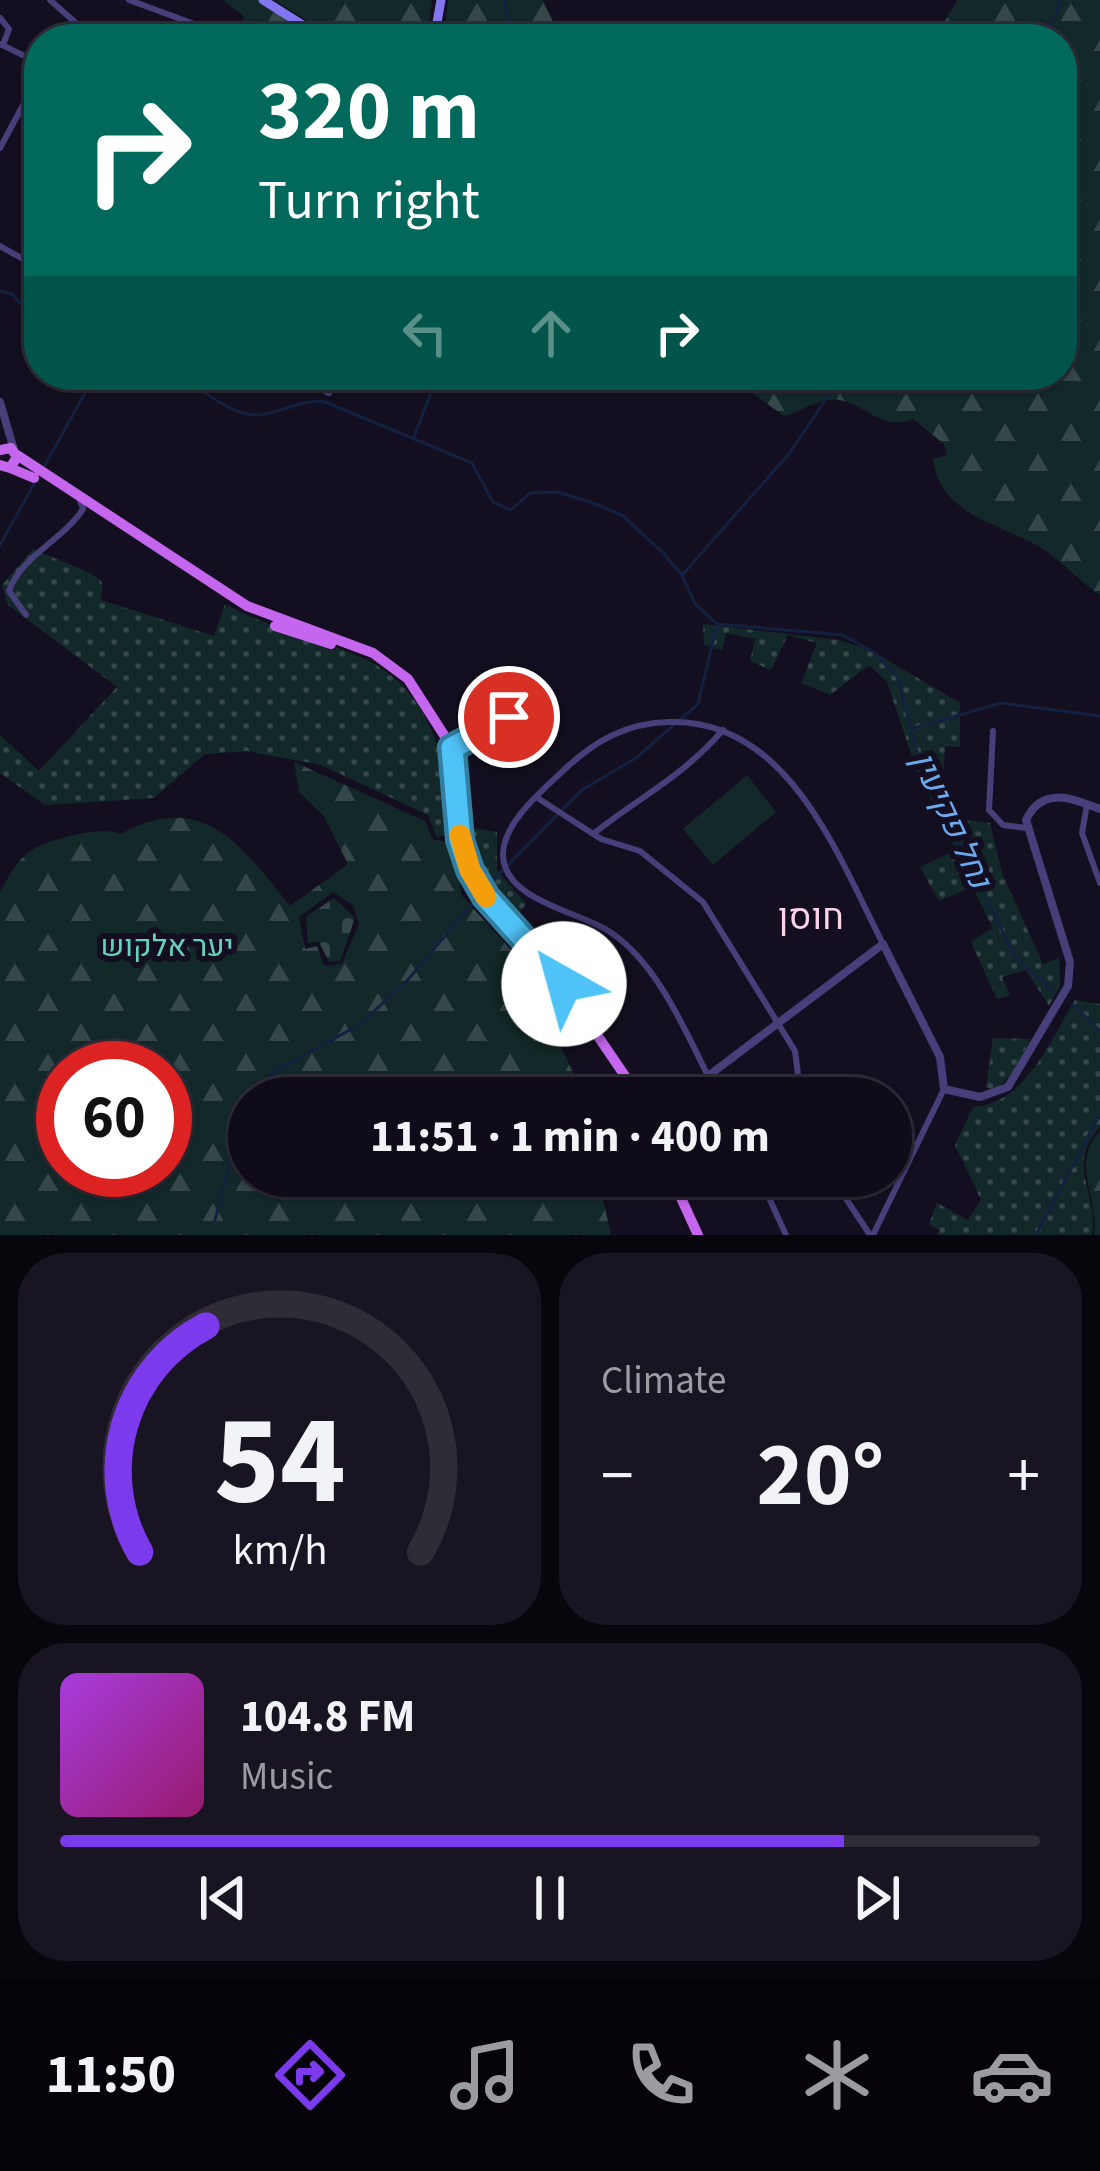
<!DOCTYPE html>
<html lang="en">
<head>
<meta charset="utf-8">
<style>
	:root { --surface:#0f0b18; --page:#181421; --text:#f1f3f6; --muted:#9b9ba2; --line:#2f2b37; --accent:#7c3aed }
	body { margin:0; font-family:"Source Sans 3",Heebo,sans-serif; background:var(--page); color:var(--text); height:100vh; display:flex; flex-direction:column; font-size:45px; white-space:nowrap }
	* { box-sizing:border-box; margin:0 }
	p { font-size:39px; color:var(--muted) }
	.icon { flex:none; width:66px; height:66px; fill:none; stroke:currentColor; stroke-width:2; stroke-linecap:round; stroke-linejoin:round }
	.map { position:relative; height:1235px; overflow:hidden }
	.drawer { display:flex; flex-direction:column; gap:18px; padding:18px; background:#08060d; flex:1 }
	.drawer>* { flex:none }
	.hud { position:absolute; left:24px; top:24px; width:1053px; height:366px; border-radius:48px; box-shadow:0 3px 9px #0004,0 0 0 3px var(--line); background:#00695c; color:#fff; overflow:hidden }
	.speed { position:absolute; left:36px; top:1041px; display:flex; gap:24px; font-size:60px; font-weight:700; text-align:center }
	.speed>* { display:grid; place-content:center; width:156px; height:156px; border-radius:50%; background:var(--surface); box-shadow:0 3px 9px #0004,0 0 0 3px var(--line); line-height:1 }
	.speed .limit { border:18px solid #d22; background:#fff; color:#111 }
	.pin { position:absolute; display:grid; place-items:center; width:102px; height:102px; color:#fff; margin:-51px; border:6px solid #fff; border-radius:50%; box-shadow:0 3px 12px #0007 }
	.me { position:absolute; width:132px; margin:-66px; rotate:322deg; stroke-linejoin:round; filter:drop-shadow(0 0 9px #0008) }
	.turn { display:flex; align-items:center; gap:42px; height:252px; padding:0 36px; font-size:54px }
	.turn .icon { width:156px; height:156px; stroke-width:2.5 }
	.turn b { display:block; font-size:84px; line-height:102px }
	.lanes { display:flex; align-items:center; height:114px; padding:0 36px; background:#0003; justify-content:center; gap:60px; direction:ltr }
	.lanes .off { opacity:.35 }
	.big { font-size:90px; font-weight:700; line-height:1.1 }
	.drawer .tile { flex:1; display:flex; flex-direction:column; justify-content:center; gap:18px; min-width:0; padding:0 42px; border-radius:48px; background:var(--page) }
	.drawer .dial { align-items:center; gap:0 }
	.dial svg { height:312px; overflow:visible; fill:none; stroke:var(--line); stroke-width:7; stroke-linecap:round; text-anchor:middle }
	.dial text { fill:var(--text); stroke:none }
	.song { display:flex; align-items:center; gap:36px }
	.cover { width:144px; height:144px; border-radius:18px; background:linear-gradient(135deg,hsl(280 70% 55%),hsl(320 70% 35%)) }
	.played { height:12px; border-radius:6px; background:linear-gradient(90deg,var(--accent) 80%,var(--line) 80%) }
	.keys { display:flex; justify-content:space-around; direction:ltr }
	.heat { display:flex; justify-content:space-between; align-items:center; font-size:66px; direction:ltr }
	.drawer .tiles { flex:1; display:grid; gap:18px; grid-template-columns:1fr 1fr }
	.tile:last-child { grid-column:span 2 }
	.trip { position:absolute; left:228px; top:1077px; width:684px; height:120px; border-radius:60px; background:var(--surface); box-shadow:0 3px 9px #0004,0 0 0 3px var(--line); font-weight:700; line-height:120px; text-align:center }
	.tab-bar { display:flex; height:192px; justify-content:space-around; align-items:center; background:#06040a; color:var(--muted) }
	.tab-bar .icon { width:84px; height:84px }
	.tab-bar .selected { color:var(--accent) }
	.tab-bar b { font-size:54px; color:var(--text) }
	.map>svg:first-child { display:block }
	.grass { fill:url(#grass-dots) }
	.forest { fill:url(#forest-firs); fill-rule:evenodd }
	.cemetery { fill:url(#cemetery-stones) }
	.pitch { fill:#132929 }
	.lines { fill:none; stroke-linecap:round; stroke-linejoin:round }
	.stream { stroke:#132141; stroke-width:3 }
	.minor { stroke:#463f7a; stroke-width:6 }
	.tertiary { stroke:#463f7a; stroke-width:8 }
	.secondary { stroke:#8175f0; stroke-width:9 }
	.primary { stroke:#c566ee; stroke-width:10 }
	.route-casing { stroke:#337fa1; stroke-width:30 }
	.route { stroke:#4fc3f7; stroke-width:21 }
	.slow { stroke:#f59e0b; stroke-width:21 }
	.labels { text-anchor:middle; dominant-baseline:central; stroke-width:12; stroke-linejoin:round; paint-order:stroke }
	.park-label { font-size:30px; fill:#67d2bf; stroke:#140f20 }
	.water-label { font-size:33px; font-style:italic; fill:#6ca9ef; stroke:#140f20 }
	.quarter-label { font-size:36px; fill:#fad5ea; stroke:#140f20 }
</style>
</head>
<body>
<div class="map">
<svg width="1100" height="1235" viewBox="0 0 1100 1235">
	<defs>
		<pattern id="grass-dots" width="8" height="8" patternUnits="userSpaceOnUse" patternTransform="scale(3)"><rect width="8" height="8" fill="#132929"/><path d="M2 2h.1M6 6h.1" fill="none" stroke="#354749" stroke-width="1.8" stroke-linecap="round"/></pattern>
		<pattern id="forest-firs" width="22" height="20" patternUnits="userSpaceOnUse" patternTransform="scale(3)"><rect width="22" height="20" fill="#132929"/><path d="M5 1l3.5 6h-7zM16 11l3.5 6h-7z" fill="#354749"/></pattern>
		<pattern id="cemetery-stones" width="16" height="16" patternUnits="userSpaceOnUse" patternTransform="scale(3)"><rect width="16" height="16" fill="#132929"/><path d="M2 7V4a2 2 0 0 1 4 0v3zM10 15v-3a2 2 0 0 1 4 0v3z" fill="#354749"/></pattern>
	</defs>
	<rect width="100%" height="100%" fill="#140f20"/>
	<path class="grass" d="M33 549C51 558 91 570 102 582L101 600 214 636 225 604C270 629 319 638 365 659 432 691 451 767 449 835L437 837 428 815 321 765 246 751 205 754 154 798 45 805 0 773V735L39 771 117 687 8 605 2 585Z
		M703 624 839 640 872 651 960 703V747L945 746 943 783 959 819 990 823 1002 873 1043 964 1059 958 1060 986 1049 1006 1026 970 1002 977 1010 996 997 999 971 942 993 928 972 887 939 901 920 867 956 850 917 771 887 682 869 665 830 695 801 683 817 643 788 635 771 670 750 661 755 639 726 633 722 650 704 645Z
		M468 827 497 832V870L526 904 516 917 481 882Z
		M1075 1000 1100 1004V1127C1064 1166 1100 1196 1092 1235H937L940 1230 929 1224 937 1203 968 1220 981 1200 955 1145 973 1107C1026 1104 1050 1040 1075 1000Z
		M993 1038 1031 1039 1011 1075 995 1090 986 1087Z"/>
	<path class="forest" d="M222 0H259L317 39H296L258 19 251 34 239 29 244 16Z
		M274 0H432L427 39H337Z
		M448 0H543L556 28 554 39H444Z
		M957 0H1100V595C1079 581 1060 559 1040 547 999 523 940 515 933 459L947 455 944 444 913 419C883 432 867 405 840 400 820 397 802 411 784 416L728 375H1062V39H935Z
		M294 762 425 821 433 840 451 842 462 896 521 961 528 1010 559 1043 585 1098H249V1176H598L611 1235H0V892C8 879 16 861 29 852 46 839 103 825 121 834 203 788 244 848 290 906L348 864 324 816 299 792ZM333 892 353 905 359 924 342 964 324 966 317 946 305 949 299 917ZM63 1068H165V1170H63Z
		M1100 1131V1235H1094C1100 1199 1069 1164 1100 1131Z"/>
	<path class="cemetery" d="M334 898 355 918 340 961 329 962 319 942 308 943 306 917Z"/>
	<path class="pitch" d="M747 775 776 812 713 865 683 829Z"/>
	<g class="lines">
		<path class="stream" d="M504 0 511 39
			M1039 39 1056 15 1059 0
			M0 291 12 294 39 324
			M179 375C203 390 236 421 266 414 288 409 301 401 323 401L472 463 493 502 511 510 530 493 558 492 593 503 622 515 663 553 682 575 695 604 717 624 843 635 875 653 898 678 919 760 1015 957 1054 992
			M413 439 438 375
			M45 465 95 375
			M0 545 34 484
			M682 575 789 454 842 375
			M914 728 1001 703 1100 716
			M488 885 582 790 636 758 698 704 717 624
			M1073 1005 1100 1031
			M215 1220 246 1099 275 1071 359 1025 406 982 482 892
			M1036 1235 1100 1114"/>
		<path class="minor" d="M50 0 94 39
			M129 0 235 39
			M0 18 9 29 3 45
			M0 44 39 63
			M0 148 39 75
			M0 246 39 268
			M296 375 329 393
			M26 615 9 591C21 556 63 540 83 509L80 500
			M993 731 989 810 1003 825 1026 828
			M452 748 502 718 513 719 530 739
			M536 797 601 839 640 851 703 902 795 1051 801 1098
			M1087 804 1082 833 1100 883
			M593 834C641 796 682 777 723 730
			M719 1098C691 1045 662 966 610 932 581 912 505 901 503 856 502 823 543 790 565 769 596 740 627 723 669 722 788 718 838 856 883 944
			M759 1176 786 1235
			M831 1176 870 1235
			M873 1235 944 1089"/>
		<path class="tertiary" d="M0 402 14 450
			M679 1098 883 944 940 1057 944 1089 980 1097 1008 1087 1068 986 1070 962 1026 820C1042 786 1071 798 1100 809"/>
		<path class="secondary" d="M263 0 325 39
			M434 39 441 0"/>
		<path class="primary" d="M0 450 11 448 17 457 10 468 0 465
			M17 455 247 606 373 653 408 679 451 746 460 840 474 879 542 954 640 1098
			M10 468 34 478
			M275 626 331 644
			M671 1176 698 1235"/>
	</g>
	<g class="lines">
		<defs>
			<path id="route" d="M509 717 452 748 460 840 470 870 486 897 564 984"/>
		</defs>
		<use href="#route" class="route-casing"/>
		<use href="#route" class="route"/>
		<path class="slow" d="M460 835 470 870 486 897"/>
	</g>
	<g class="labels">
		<g class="park-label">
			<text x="167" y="946">יער אלקוש</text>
		</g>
		<g class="water-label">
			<text transform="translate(951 820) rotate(65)">נחל פקיעין</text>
		</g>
		<g class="quarter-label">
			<text x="811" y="917">חוסן</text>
		</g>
	</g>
</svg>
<div class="speed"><div class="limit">60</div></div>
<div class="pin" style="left:509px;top:717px;background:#d93025"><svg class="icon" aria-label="arrive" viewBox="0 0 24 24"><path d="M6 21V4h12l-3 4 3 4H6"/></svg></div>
<svg class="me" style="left:564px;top:984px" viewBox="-20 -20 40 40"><circle r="19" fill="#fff"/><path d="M0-13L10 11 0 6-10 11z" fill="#4fc3f7"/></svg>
<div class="trip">11:51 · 1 min · 400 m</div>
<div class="hud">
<div class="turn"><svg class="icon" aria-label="right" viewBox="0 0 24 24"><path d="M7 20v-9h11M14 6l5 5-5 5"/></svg><div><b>320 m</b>Turn right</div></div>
<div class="lanes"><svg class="icon off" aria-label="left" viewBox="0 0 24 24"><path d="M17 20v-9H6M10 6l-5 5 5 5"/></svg><svg class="icon off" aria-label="ahead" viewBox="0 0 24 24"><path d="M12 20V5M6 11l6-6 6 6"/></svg><svg class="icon" aria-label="right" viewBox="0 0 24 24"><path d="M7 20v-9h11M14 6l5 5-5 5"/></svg></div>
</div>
</div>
<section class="drawer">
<div class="tiles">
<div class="tile dial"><svg viewBox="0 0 100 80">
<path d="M14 69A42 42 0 1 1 86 69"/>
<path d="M14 69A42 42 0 0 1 31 11" stroke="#7c3aed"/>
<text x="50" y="56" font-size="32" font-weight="700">54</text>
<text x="50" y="72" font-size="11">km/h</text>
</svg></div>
<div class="tile"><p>Climate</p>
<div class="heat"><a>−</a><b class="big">20°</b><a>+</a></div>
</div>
<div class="tile">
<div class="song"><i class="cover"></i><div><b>104.8 FM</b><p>Music</p></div></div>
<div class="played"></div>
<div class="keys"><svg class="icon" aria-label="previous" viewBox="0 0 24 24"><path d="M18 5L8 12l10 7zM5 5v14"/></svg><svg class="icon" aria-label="pause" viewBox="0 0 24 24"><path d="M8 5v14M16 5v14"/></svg><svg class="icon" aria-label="next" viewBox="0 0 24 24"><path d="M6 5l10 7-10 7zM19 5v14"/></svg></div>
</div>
</div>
</section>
<nav class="tab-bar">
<b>11:50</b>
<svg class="icon selected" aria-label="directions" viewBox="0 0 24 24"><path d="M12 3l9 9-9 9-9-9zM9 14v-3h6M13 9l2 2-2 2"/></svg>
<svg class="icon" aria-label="music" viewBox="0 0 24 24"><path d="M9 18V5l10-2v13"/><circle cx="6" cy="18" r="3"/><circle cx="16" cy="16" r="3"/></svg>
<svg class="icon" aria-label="phone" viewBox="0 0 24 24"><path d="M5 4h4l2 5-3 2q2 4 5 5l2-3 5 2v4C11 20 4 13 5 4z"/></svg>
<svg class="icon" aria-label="climate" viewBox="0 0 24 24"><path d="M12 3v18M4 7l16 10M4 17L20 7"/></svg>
<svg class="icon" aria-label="car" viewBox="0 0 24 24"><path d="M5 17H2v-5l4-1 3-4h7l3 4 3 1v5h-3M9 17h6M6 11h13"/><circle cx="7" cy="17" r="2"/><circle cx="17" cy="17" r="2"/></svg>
</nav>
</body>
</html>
